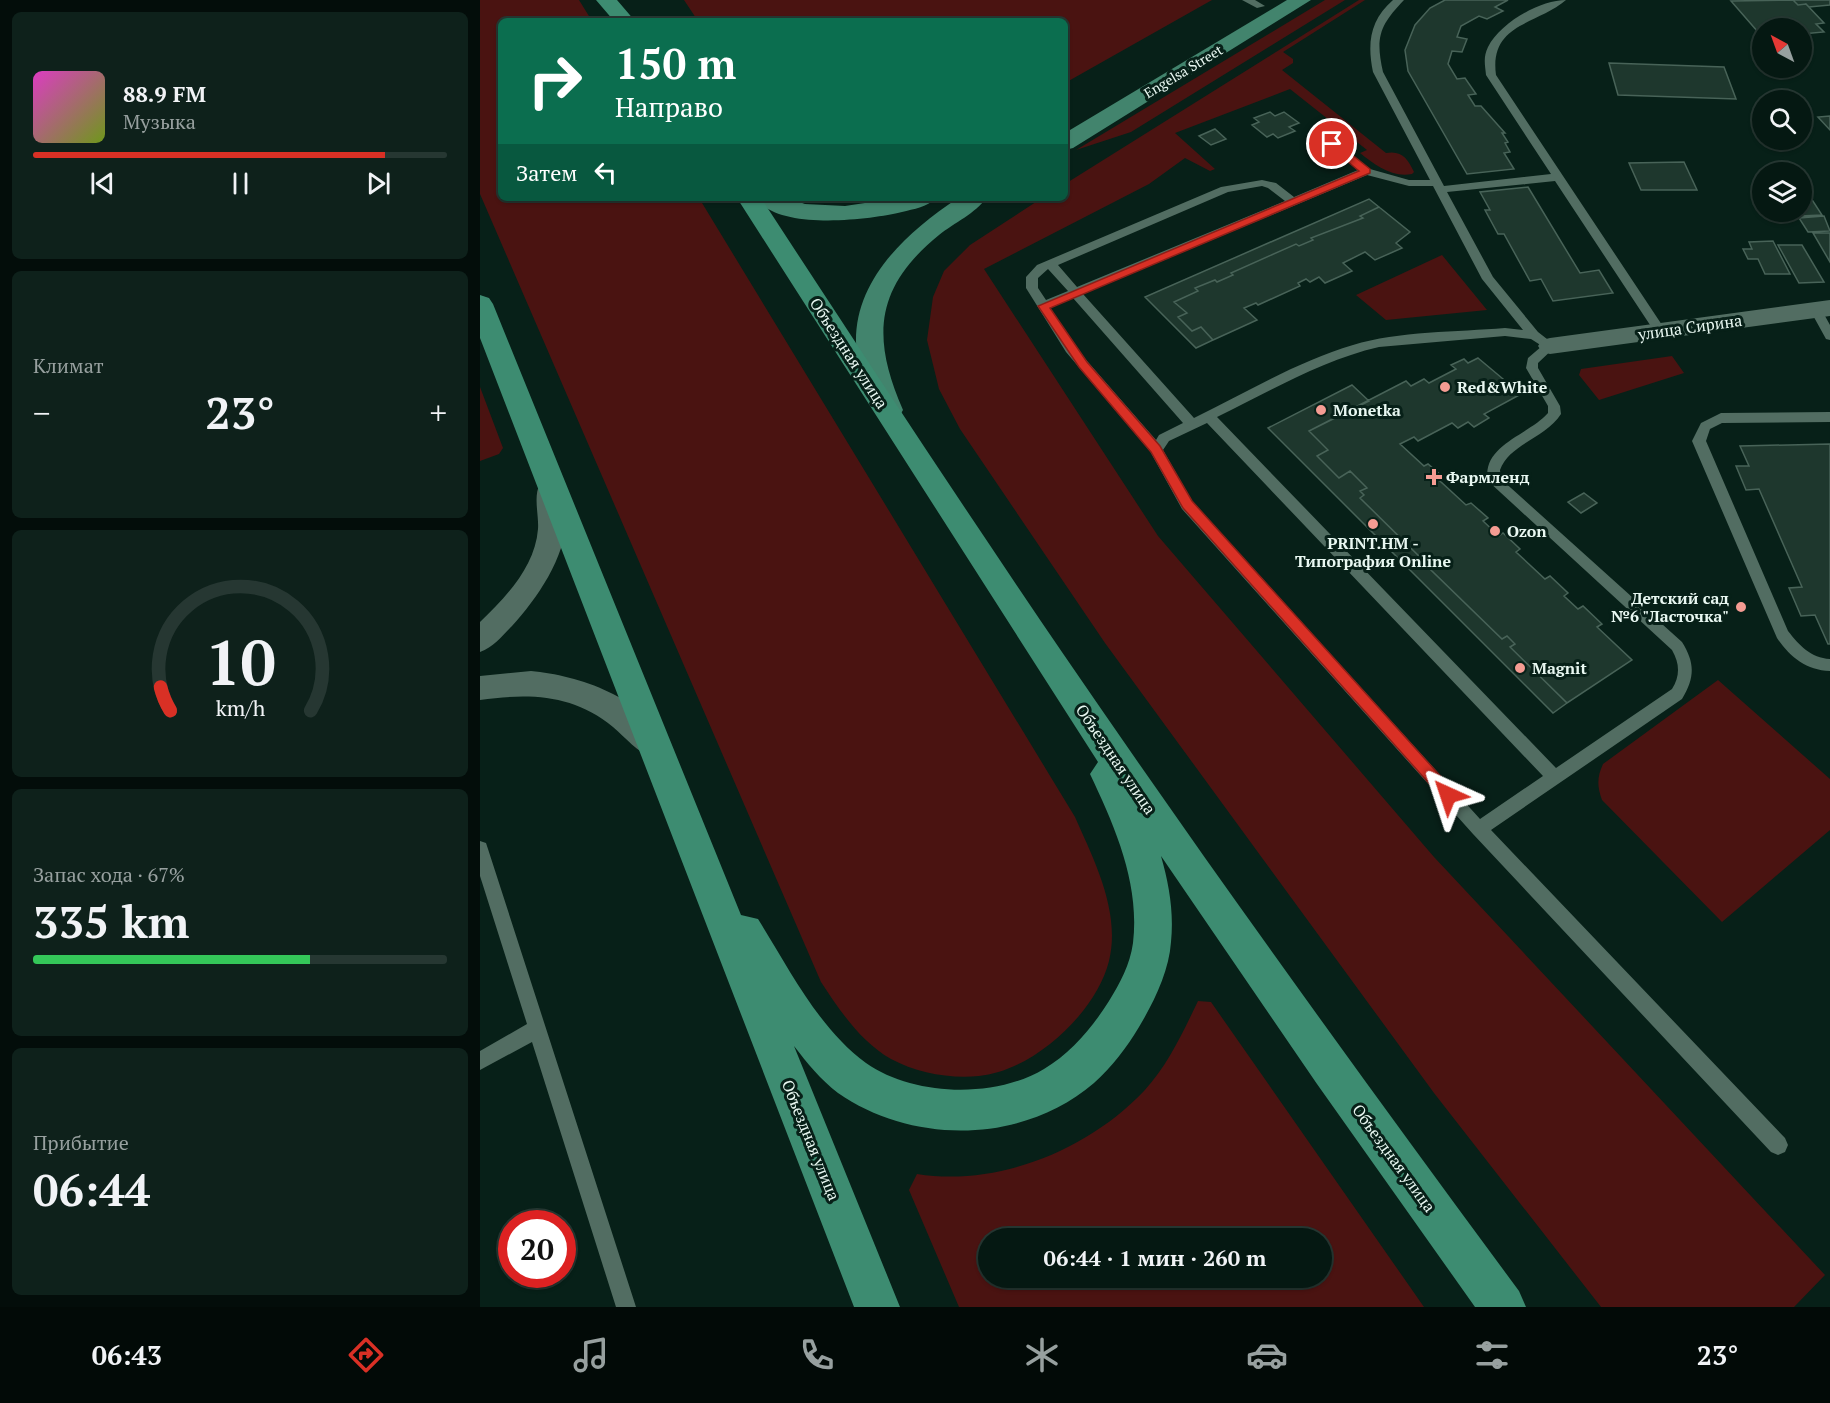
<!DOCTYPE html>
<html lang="ru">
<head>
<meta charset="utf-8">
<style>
	:root { --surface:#051812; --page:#0e211b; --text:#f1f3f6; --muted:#97a09f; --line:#263732; --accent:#d93025 }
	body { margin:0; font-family:"PT Serif",serif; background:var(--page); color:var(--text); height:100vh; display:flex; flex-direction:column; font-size:22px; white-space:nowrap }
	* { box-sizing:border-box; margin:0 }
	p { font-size:20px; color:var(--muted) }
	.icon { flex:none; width:33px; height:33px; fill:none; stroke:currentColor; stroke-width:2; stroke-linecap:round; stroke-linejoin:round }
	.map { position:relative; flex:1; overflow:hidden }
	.drawer { display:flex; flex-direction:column; gap:12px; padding:12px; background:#030d0a; width:480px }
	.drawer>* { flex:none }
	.banner { position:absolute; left:18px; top:18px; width:570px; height:183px; border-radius:9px; box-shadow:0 2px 4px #0004,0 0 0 2px var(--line); background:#0b6e4f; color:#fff; overflow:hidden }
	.needle { width:39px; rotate:319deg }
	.controls { position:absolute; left:1272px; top:18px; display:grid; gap:12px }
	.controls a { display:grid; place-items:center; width:60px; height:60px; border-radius:50%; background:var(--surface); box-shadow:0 2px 4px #0004,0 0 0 2px var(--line); font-size:30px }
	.speed { position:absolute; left:18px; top:1210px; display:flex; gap:12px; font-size:30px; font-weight:700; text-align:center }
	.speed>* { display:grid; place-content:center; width:78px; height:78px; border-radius:50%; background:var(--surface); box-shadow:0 2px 4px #0004,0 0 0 2px var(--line); line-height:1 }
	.speed .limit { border:9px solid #d22; background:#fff; color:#111 }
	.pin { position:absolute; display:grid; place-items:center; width:51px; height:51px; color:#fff; margin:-26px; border:3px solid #fff; border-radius:50%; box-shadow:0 2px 6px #0007 }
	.me { position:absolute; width:66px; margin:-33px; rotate:318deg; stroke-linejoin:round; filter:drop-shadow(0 0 4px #0008) }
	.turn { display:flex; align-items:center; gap:21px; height:126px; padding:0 18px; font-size:27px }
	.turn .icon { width:78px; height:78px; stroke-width:2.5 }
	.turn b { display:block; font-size:42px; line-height:51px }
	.then { display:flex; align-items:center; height:57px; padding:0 18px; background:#0003; gap:12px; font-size:22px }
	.big { font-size:45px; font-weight:800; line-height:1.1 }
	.drawer .tile { flex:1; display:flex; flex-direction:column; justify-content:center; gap:9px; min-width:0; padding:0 21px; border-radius:9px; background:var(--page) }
	.drawer .dial { align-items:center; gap:0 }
	.dial svg { height:156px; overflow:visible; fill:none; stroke:var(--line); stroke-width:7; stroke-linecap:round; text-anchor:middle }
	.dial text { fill:var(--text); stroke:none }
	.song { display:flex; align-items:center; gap:18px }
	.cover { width:72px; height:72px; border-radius:9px; background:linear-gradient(135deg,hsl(310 70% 55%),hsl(80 70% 35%)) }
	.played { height:6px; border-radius:3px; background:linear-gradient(90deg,var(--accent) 85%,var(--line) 85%) }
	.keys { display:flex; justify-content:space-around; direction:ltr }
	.heat { display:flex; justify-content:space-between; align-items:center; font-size:33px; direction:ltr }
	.charge { height:9px; border-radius:4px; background:linear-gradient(90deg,#34c759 67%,var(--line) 0) }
	.trip { position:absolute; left:498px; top:1228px; width:354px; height:60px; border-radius:30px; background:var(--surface); box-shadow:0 2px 4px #0004,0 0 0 2px var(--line); font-weight:800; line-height:60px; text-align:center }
	.tab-bar { display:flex; height:96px; justify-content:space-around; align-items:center; background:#020a07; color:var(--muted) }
	.tab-bar .icon { width:42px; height:42px }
	.tab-bar .on { color:var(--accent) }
	.tab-bar b { font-size:27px; color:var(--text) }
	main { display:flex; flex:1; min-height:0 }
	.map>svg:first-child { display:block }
	.green { fill:#4a1311; fill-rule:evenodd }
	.building { fill:#1e372d; stroke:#486358; stroke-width:1.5 }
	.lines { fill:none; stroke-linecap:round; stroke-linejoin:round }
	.service { fill:#526d62; fill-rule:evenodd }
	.minor { fill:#526d62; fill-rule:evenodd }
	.primary { fill:#42846d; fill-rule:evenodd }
	.trunk { fill:#3d8c71; fill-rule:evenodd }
	.route { fill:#d93025; stroke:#8d1f18; stroke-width:1.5 }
	.poi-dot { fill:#f59c93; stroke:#072018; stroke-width:2 }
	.labels { text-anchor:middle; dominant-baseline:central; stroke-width:6; stroke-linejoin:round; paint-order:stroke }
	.far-street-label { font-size:14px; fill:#e9f8f2; stroke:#072018 }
	.street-label { font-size:16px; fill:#e9f8f2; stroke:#072018 }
	.poi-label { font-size:16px; font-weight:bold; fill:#e9f8f2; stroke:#072018; text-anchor:start }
</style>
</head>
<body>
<main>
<section class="drawer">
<div class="tile">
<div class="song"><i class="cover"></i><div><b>88.9 FM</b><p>Музыка</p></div></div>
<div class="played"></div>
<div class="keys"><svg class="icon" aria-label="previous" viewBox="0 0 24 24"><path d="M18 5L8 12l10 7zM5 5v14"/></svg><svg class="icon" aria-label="pause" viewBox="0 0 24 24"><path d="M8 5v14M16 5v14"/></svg><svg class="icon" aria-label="next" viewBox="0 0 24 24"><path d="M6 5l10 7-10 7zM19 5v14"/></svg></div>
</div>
<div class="tile"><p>Климат</p>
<div class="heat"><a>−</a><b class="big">23°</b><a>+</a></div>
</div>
<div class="tile dial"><svg viewBox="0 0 100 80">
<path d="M14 69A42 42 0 1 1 86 69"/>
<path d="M14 69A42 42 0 0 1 9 57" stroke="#d93025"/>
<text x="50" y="56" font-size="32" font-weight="700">10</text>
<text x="50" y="72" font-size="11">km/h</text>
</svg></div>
<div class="tile"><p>Запас хода · 67%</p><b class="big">335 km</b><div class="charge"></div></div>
<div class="tile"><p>Прибытие</p><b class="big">06:44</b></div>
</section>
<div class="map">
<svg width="1350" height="1307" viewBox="0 0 1350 1307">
	<rect width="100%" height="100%" fill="#072018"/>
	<path class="green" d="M0 0H99L112 21H21V198H219L595 817C614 860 641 912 629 961 616 1013 553 1071 499 1076 470 1079 437 1073 411 1059 381 1042 360 1011 341 982L0 194Z
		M204 0H732L585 83V21H218Z
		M845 0H865L651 132 596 150Z
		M879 0H885L803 52 813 59V63L802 70 906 153C922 150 928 159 934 172L932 174C912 178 895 165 880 153L887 150 810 89 695 133 735 169 730 171 705 158 669 184 504 269 678 536 954 857 1345 1275 1314 1307H1121L954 1093 625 643 480 429 459 389 447 340 453 297 464 271 490 245 562 198H585V184Z
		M962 255 1007 310 906 320 876 295Z
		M1192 356 1204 373 1119 400 1099 375 1101 369Z
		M0 387 23 448 19 454 0 461Z
		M1238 680 1350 779V830L1242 922 1122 800C1117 786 1117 777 1123 764Z
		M718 1001 731 1002 944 1307H479L429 1190 437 1174C518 1187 608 1150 664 1091 688 1065 703 1032 718 1001ZM508 1239H842V1278H508Z"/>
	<path class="building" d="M965 0H1028L1015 7 1023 11 1007 19 999 16 981 26 977 37 987 39 982 52 972 51 968 64 977 79 985 78 996 94 988 95 995 106H1001L1025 133H1022L1028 142 1025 143 1030 152 1024 153 1034 169 987 174 928 71 925 50 935 25 950 8Z
		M1313 0H1350V5L1329 7 1326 4 1318 5Z
		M1313 0 1318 5 1326 4 1344 23 1336 24 1344 32 1322 34V28H1282V32H1278L1251 1Z
		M1129 63 1244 67 1256 99 1138 95Z
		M790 112 795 116 804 112 819 123 809 127 815 131 798 138 793 134 787 137 772 125 779 122 774 118Z
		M1350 116V130L1338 117Z
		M735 129 746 139 731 145 719 136Z
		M1204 162 1217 190H1161L1149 163Z
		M1048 187 1100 273 1119 270 1133 293 1073 301 1061 279 1050 281 1024 234H1018L1005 210H1010L1000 192Z
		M1325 189 1342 215 1320 216 1316 212H1322V190Z
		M889 199 899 207 880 216 883 218 831 238 833 240 819 246 816 244 751 273 753 275 737 282 735 280 715 288 718 291 694 302 707 313 698 317 712 331 721 327 733 340 716 348 665 297Z
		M899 207 930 232 916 243 922 248 895 260 885 252 863 263 872 271 845 283 839 277 830 282 826 279 818 283 820 286 778 305 776 303 764 308 777 320 733 340 721 327 712 331 698 317 707 313 694 302 718 291 715 288 735 280 737 282 753 275 751 273 816 244 819 246 833 240 831 238 883 218 880 216Z
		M1344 216 1350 231 1328 232 1319 218Z
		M1333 233H1350V262Z
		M1293 241 1310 274H1285L1278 259H1268L1263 249H1272L1269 242Z
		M1298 245H1322L1344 282 1319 283Z
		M998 358 1041 394 1004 414 1009 418 994 427 988 422 978 428 972 423 938 441 934 437 920 444 944 466 948 464 964 478 960 481 986 505 991 503 1008 518 1003 521 1019 536 1023 533 1040 549 1036 552 1065 579 1070 576 1088 593 1084 596 1098 609 1103 606 1122 624 1117 627 1152 660 1087 703 1030 647 1035 644 1027 636 1022 639 951 570 957 566 948 558 943 560 880 498 884 495 880 491 887 488 870 471 859 478 837 456 848 450 829 431 926 381 931 386 944 379 949 383 976 369 971 365 984 359 988 363Z
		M872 385 889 401 829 431 848 450 837 456 859 478 870 471 887 488 880 491 884 495 880 498 943 560 948 558 957 566 951 570 1022 639 1027 636 1035 644 1030 647 1087 703 1073 713 788 428Z
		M1350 444V644H1348L1335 615 1321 616 1309 588 1322 587 1279 489 1266 490 1256 466H1269L1260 446Z
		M1104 493 1117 503 1101 513 1088 502Z"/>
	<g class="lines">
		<path class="service" d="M762 0H775L785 6 777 8Z
			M913 0H924C900 25 895 37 903 72L964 186 1071 174 1006 75C1005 65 1003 57 1008 47 1020 23 1060 0 1086 0 1057 25 1009 23 1016 75L1186 331 1184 334H1176L1075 181 967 192 1013 277 1058 332 1076 346 1058 363V368L1080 406 1081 414C1066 438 1029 444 1020 470L1021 479 1202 642C1215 663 1215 677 1202 699L1011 830 1305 1138 1308 1145 1305 1152 1298 1155 1291 1152 993 834 702 509 670 451 586 352 546 288V277L557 265 741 187 782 180 796 183 814 197 878 170 831 132V128H839L890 169 929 180H950L893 72C887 43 890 20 913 0ZM887 175 929 186H953L1002 279 1043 330 1025 328C978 332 918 331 873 345 818 361 766 393 714 418L603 294ZM782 186 788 188 805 201 597 287 578 265 748 192ZM568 269 588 291 566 300 558 288V278ZM593 298 703 423 679 435 676 440 594 346 570 308ZM1025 336 1051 339 1062 346 1048 358 1046 368 1068 406V413C1049 435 1001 445 1008 481L1192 650C1200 664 1200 676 1192 689L1076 768 737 417C789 392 842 360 899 347ZM727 423 1063 776 1000 819 712 501 683 450 689 441Z
			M1336 306 1340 307 1350 325V340L1346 339 1330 310Z
			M1350 412V422L1242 423 1230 429 1226 441 1308 631C1319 645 1331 658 1350 659V671C1326 670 1310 657 1297 638L1212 441 1221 423 1241 413Z
			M0 841 6 843 8 849 156 1307H136L52 1042 0 1070V1051L47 1024 0 876Z"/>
		<path class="minor" d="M1350 300V316L1070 354 1062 352 1058 346 1062 340 1070 338Z
			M69 481 78 484C104 532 63 592 32 626 22 636 14 647 0 652V622C26 597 55 567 58 529 59 515 53 496 60 484Z
			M51 671C98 675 166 698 188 745L184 754 173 758C157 752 146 738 133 727 93 694 49 693 0 700V676Z"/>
		<path class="primary" d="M807 0H831L593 148 585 150V133Z
			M276 198H308L325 204 365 206 418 198H455C449 207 433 209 422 212 389 220 298 231 276 198Z
			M478 198H506C496 213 474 223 459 235 395 287 391 337 423 410L419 417 409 420 399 417C343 320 397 252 478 198Z"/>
		<path class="trunk" d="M116 0H137L155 21H134Z
			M257 198H281C381 351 481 504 584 655 731 870 884 1081 1039 1291L1046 1307H995L837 1084 681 856C689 884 694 912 691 942 689 971 674 1002 659 1027 647 1047 632 1067 614 1083 543 1144 433 1145 358 1093 341 1080 327 1063 314 1046L420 1307H374L0 338V295L9 298 13 304 261 915 278 919C309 968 338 1028 386 1063 433 1096 514 1099 564 1069 591 1053 612 1028 629 1001 640 983 650 965 653 943 660 883 635 827 610 774L618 762Z"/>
	</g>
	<path class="route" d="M849 142H856L890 169V173L570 308 607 362 680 446 712 501 973 790 975 795 973 799 968 801 963 799 703 508 671 452 599 367 558 306 879 171 849 146Z"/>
	<g class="poi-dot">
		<circle cx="965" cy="387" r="6"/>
		<circle cx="841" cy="410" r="6"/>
		<path d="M951 468h6v6h6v6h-6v6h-6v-6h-6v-6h6z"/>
		<circle cx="893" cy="524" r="6"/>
		<circle cx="1015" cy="531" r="6"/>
		<circle cx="1261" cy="607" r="6"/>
		<circle cx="1040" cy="668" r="6"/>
	</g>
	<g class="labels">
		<g class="far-street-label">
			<text transform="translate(703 71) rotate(-31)">Engelsa Street</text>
		</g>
		<g class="street-label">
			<text transform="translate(1210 327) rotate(-8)">улица Сирина</text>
			<text transform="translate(369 353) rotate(57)">Объездная улица</text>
			<text transform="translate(636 759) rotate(56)">Объездная улица</text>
			<text transform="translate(331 1140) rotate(68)">Объездная улица</text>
			<text transform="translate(914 1158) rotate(54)">Объездная улица</text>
		</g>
		<g class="poi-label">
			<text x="977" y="387">Red&amp;White</text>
			<text x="853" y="410">Monetka</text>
			<text x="966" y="477">Фармленд</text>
			<text x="1027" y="531">Ozon</text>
			<text x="893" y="543" text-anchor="middle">PRINT.HM -<tspan x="893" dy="18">Типография Online</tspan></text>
			<text x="1249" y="598" text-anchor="end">Детский сад<tspan x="1249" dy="18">№6 "Ласточка"</tspan></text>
			<text x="1052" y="668">Magnit</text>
		</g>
	</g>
</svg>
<div class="controls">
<a><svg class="needle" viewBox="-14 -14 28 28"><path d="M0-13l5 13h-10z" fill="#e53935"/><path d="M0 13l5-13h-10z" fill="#97a09f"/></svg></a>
<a><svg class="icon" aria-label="search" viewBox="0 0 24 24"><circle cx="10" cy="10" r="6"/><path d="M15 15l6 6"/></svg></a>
<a><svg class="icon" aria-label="layers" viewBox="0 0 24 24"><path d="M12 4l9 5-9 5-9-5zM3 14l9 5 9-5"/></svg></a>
</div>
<div class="speed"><div class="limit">20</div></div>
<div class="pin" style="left:852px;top:144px;background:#d93025"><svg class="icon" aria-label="arrive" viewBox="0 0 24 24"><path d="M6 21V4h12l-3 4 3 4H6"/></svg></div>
<svg class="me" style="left:968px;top:795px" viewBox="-20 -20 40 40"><path d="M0-17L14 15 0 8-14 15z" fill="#d93025" stroke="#fff" stroke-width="4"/></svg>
<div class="trip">06:44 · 1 мин · 260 m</div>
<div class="banner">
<div class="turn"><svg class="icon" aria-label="right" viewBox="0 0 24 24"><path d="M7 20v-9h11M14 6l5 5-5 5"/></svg><div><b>150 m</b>Направо</div></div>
<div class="then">Затем<svg class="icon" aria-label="left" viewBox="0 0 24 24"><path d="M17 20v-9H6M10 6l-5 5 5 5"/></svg></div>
</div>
</div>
</main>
<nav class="tab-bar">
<b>06:43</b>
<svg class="icon on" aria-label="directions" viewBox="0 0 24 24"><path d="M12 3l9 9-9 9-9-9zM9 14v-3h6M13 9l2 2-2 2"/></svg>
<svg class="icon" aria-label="music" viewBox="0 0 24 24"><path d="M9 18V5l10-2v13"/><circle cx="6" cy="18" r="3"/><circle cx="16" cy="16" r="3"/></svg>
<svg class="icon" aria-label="phone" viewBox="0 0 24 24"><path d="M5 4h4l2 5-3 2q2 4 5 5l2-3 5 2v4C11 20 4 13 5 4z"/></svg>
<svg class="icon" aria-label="climate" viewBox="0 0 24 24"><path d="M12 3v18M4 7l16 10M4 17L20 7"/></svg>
<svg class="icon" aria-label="car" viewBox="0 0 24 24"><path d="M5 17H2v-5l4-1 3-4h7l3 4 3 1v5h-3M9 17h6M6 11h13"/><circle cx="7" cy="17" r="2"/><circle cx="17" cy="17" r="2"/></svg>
<svg class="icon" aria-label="filters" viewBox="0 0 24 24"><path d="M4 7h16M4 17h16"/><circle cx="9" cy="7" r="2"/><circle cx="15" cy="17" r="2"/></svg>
<b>23°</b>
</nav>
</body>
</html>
